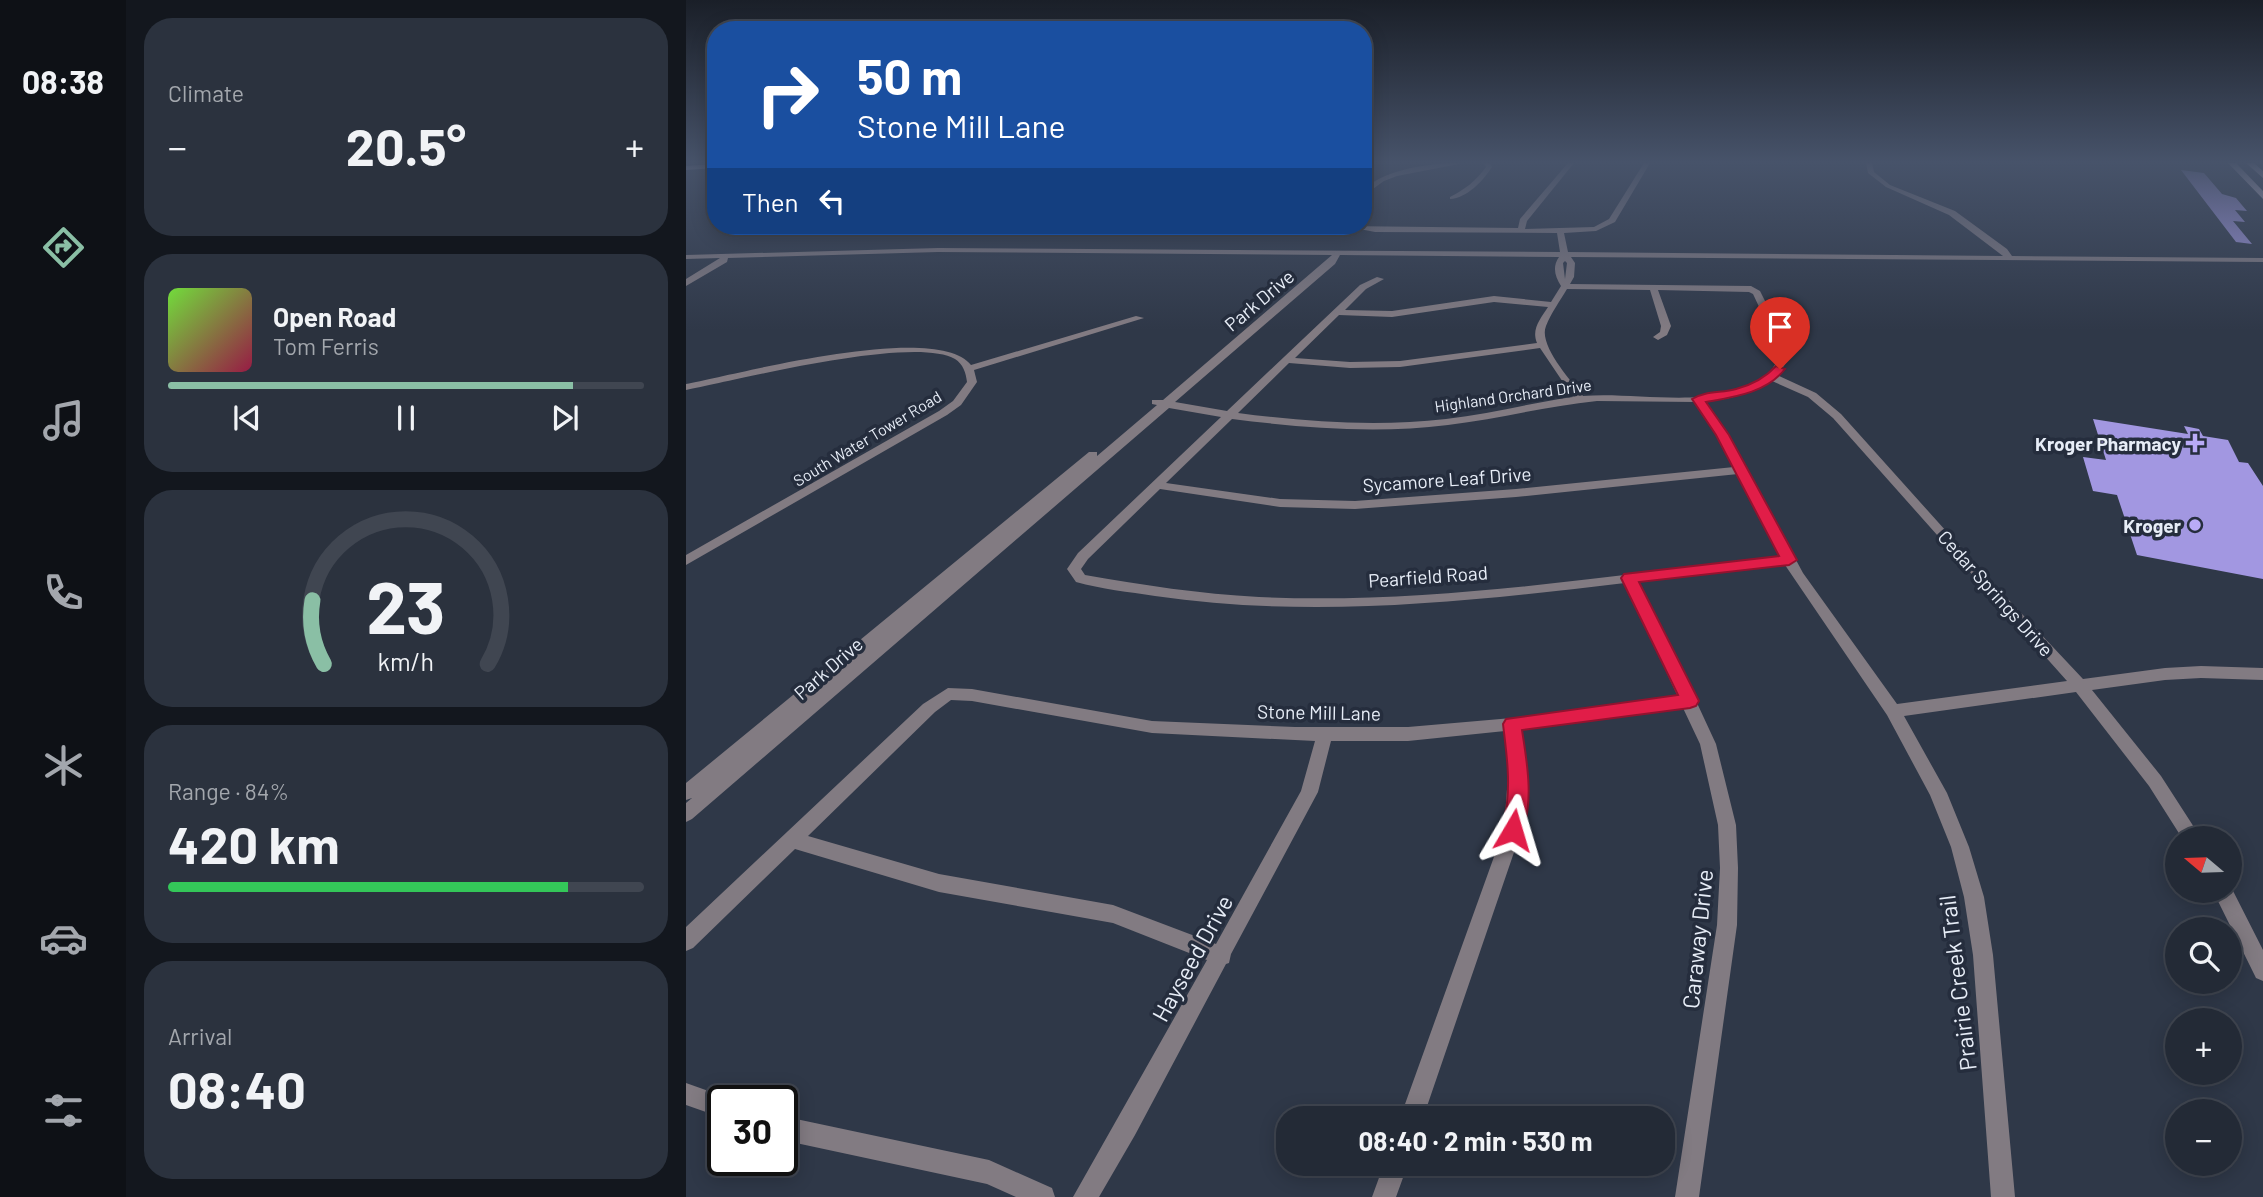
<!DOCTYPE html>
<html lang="en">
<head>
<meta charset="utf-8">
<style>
	:root { --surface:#232a36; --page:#2b323e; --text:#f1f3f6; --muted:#a3a7ad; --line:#404651; --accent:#8abfa5 }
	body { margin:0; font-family:Barlow,sans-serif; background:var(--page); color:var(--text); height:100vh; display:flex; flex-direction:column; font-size:26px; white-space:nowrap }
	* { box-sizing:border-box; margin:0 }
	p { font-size:23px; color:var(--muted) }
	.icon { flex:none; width:38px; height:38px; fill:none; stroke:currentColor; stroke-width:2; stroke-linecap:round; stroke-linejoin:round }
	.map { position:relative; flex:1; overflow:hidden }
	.sheet { display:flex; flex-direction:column; gap:18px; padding:18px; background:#13171e; width:560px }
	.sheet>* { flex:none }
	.guide { position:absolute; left:21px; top:21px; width:665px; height:214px; border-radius:28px; box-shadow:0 4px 18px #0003,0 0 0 2px var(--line); background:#1a4fa0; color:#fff; overflow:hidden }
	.needle { width:46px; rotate:289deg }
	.buttons { position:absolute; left:1479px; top:826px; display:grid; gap:14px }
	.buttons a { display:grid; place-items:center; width:77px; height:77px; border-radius:50%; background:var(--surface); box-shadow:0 4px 18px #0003,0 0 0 2px var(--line); font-size:35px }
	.speed { position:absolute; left:21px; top:1085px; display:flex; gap:14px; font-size:35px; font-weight:700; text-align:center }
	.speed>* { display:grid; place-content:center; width:91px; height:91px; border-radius:50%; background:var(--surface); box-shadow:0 4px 18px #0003,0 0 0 2px var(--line); line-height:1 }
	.speed .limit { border:4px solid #111; border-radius:10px; background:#fff; color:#111 }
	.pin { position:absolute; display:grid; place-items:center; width:60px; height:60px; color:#fff; margin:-72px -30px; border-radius:50% 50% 50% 0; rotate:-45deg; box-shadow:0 0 7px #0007 }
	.pin .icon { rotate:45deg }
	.me { position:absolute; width:77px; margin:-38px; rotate:7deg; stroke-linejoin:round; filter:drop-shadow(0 0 5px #0008) }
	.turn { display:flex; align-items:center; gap:24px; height:147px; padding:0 35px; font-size:32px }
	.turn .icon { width:91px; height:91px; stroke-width:2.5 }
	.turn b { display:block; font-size:49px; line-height:60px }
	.then { display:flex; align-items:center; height:66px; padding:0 35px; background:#0003; gap:14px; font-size:26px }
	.big { font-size:52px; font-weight:700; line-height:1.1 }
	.sheet .card { flex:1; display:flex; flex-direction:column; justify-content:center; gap:10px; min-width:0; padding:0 24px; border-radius:28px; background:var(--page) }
	.sheet .dial { align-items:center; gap:0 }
	.dial svg { height:182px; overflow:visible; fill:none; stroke:var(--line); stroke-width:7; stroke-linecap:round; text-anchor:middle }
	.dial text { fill:var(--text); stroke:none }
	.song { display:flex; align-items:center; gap:21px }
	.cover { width:84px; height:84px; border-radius:10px; background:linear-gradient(135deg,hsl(100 70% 55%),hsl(340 70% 35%)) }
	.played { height:7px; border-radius:4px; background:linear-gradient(90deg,var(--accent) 85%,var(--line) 85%) }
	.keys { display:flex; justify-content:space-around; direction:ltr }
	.heat { display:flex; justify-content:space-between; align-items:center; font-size:38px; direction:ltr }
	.charge { height:10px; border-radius:5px; background:linear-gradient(90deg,#34c759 84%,var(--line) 0) }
	.trip { position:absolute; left:590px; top:1106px; width:399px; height:70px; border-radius:28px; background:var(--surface); box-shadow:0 4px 18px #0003,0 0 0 2px var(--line); font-weight:700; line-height:70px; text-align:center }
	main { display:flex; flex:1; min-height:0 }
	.tabs { display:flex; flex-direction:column; width:126px; justify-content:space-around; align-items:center; background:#0e1116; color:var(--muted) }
	.tabs .icon { width:49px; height:49px }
	.tabs .active { color:var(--accent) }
	.tabs b { font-size:32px; color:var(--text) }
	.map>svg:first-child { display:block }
	.building { fill:#a297e1 }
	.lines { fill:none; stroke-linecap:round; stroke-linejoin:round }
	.minor { fill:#827b82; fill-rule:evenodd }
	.major { fill:#cbbdcd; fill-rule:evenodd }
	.route { fill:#e11d48; stroke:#92132f; stroke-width:2 }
	.poi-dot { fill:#b9abf7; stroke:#252d3d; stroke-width:2.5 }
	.labels { text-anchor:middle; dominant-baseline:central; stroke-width:7; stroke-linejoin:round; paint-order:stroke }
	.far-street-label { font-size:16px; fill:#e7edf7; stroke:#252d3d }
	.street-label { font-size:19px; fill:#e7edf7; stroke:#252d3d }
	.poi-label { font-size:19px; font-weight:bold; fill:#e7edf7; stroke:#252d3d; text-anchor:end }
	.near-street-label { font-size:23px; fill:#e7edf7; stroke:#252d3d }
</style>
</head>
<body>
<main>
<nav class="tabs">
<b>08:38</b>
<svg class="icon active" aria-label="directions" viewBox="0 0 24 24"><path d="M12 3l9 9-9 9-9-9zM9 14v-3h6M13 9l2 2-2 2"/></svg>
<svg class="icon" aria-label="music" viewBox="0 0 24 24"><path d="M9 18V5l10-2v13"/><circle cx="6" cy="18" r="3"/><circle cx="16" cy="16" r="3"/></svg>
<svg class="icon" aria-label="phone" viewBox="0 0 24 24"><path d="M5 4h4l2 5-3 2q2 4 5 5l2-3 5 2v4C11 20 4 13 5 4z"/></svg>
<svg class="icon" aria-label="climate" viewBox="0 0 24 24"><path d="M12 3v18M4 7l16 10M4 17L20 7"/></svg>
<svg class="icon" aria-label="car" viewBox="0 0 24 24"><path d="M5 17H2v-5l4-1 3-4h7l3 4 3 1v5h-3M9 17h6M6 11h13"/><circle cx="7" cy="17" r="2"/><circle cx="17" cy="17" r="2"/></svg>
<svg class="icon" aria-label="filters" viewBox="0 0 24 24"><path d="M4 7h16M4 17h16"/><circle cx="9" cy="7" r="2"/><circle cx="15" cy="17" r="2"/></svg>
</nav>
<section class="sheet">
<div class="card"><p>Climate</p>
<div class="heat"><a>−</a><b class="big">20.5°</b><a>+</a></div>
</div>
<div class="card">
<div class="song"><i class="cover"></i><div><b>Open Road</b><p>Tom Ferris</p></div></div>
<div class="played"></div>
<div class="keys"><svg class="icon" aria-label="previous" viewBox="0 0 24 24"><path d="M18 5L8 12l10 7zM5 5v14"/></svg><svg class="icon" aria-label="pause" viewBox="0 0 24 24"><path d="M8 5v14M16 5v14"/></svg><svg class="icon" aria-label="next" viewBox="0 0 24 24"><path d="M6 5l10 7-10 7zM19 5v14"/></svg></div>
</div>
<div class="card dial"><svg viewBox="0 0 100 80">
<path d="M14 69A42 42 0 1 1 86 69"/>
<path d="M14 69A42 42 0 0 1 9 41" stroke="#8abfa5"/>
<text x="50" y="56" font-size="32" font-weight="700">23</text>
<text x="50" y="72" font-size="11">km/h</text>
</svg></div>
<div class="card"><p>Range · 84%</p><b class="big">420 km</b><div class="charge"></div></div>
<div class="card"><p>Arrival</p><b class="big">08:40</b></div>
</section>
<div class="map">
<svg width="1577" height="1197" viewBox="0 0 1577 1197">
	<rect width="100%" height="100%" fill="#2f3848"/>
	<path class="building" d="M1495 170 1518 173 1536 194 1550 198 1561 211 1549 210 1559 222 1547 221 1566 244 1550 242Z
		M1407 419 1502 434 1498 426 1513 429 1517 436 1542 440 1553 462 1562 463 1577 486V579L1451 555 1431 495 1407 491 1397 457 1420 460Z"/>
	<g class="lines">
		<path class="minor" d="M760 163H778L711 176 698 181 677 196V190C699 170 732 166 760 163Z
			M798 163H804L806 167C797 181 781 198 764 199V197C778 190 790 181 800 167Z
			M882 163H888L841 221 839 229 908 227 923 219 958 163H964L929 222 910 231 878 233 882 252 1317 256 1263 215 1200 187 1182 173 1180 163H1186L1188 172 1204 185 1269 211 1321 249 1326 256 1577 258V262L885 257 889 263 888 277 884 284 1065 286 1074 291 1102 347 1103 359 1091 375 1130 393 1155 414 1304 580 1397 679 1479 668 1515 666 1577 668V680L1515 678 1479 680 1406 690 1475 776 1515 838H1496L1463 786 1390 692 1218 716 1261 793 1283 847 1298 897 1307 955 1329 1197H1305L1287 955 1278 897 1265 847 1244 795 1201 715 1099 565 952 582 1007 696 1012 701 1011 703 1030 744 1050 825 1052 868 1051 925 1013 1197H989L1031 925 1034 868 1032 825 1014 744 997 708 835 729 839 776 836 829 737 1118H714L818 829 822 776 819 731 722 741H645L632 792 545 954 543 963 540 964 449 1135 413 1197H387L521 960 427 923 253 892 109 849 7 948 0 951V927L237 704 262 688 286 689 466 721 609 727H722L826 718 992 697 939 583C782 602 625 619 469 596 443 592 415 589 390 582L381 569 392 553 535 417 483 408 6 819 0 822V803L6 798 0 800V783L403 452H411V456L471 405 466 404V400H477L646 255 252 252 42 258 41 262 0 286V279L34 258 0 259V255L252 248 874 252 871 233 689 232 658 226 832 228 834 219ZM654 255 873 257C866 267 869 276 875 286L865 302 808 296 706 311 659 310 680 289 698 279 691 277 674 285 541 411 489 402 649 264ZM879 261 881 263 879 279 877 263ZM881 289 964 290 975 326 974 332 967 337 972 340 981 335 985 326 972 290 1063 292 1067 294 1092 347 1093 359C1089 364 1085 372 1079 376 1034 412 951 391 897 396 885 381 852 345 860 326 865 313 874 301 881 289ZM808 302 862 307C855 318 845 329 851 343L714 361 664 362 609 358 653 315 706 317ZM854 348 887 397C844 403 803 414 760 419 691 427 621 422 552 413L603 363 664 368 714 367ZM1086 381 1122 397 1147 418 1381 681 1211 704 1117 573 1043 435 1019 402C1044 399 1065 394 1086 381ZM911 401 1009 402 1031 435 1048 467 830 489 669 501 594 499 480 483 546 419C618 428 690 434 762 425 812 419 861 406 911 401ZM1052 474 1095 557C922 575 747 605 573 597 514 594 457 585 399 575L395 569 402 559 474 489 594 507 669 509 830 497ZM265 700 286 701 466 733 629 741 615 791 530 944 427 905 253 874 122 836 249 712Z
			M511 226H639L612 230 515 228Z
			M450 316 458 318 288 370 291 382 275 405 261 415 0 565V555L253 411 267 401 281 382C280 373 277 364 269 359 227 335 52 380 0 390V384C52 374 251 321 285 365Z
			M1544 885 1577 950V981L1570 978 1527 891H1544Z
			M0 1083 45 1099 46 1101H37V1118L0 1105Z
			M96 1116 303 1160 366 1188 369 1197H330L301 1184 96 1140Z
			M698 1164H722L710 1197H686Z"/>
		<path class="major" d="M1542 163H1550L1577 191V199Z
			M1560 163H1568L1577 171V178Z
			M30 164V168L0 170V166Z"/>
	</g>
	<linearGradient id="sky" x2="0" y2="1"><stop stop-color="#1a1f28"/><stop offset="0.49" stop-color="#47536a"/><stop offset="1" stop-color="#47536a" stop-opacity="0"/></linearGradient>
	<rect width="1577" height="330" fill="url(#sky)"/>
	<path class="route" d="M1090 366 1099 369C1080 393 1048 397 1020 402L1043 435 1111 560 1103 565 953 582 1013 701 1010 706 1004 708 836 730C841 762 849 805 834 836L827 839 820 836C815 825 820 814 821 803 824 776 820 750 817 724L820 719 992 695 935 578 938 574 1093 556 1030 435 1006 399C1018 391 1036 393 1050 389 1065 385 1080 377 1090 366Z"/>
	<g class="poi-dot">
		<path d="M1505.5 432.5h7v7h7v7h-7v7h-7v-7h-7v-7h7z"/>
		<circle cx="1509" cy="525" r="7"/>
	</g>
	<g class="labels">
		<g class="far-street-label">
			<text transform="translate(827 395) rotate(-8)">Highland Orchard Drive</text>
			<text transform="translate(181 438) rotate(-31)">South Water Tower Road</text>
		</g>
		<g class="street-label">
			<text transform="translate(573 300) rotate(-40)">Park Drive</text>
			<text transform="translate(761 479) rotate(-4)">Sycamore Leaf Drive</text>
			<text transform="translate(742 576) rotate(-4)">Pearfield Road</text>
			<text transform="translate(1310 593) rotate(48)">Cedar Springs Drive</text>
			<text transform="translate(142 668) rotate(-41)">Park Drive</text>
			<text transform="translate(633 712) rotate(1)">Stone Mill Lane</text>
		</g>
		<g class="poi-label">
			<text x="1495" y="443">Kroger Pharmacy</text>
			<text x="1495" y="525">Kroger</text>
		</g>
		<g class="near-street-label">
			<text transform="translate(1011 939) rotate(-84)">Caraway Drive</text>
			<text transform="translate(506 958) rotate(-61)">Hayseed Drive</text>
			<text transform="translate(1271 983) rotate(-97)">Prairie Creek Trail</text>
		</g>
	</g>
</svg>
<div class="buttons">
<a><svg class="needle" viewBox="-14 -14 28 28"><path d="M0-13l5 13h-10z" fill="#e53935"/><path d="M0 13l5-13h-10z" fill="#a3a7ad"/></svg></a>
<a><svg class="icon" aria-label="search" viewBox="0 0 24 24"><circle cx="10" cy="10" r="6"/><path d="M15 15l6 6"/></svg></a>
<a>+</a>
<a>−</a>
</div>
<div class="speed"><div class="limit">30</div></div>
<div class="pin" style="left:1094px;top:369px;background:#d93025"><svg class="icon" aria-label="arrive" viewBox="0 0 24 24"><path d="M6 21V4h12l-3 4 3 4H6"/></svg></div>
<svg class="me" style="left:827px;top:830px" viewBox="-20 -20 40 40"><path d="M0-17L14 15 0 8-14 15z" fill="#e11d48" stroke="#fff" stroke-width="4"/></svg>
<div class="trip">08:40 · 2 min · 530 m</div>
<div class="guide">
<div class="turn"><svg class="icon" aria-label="right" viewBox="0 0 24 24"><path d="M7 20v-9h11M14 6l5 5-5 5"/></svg><div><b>50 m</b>Stone Mill Lane</div></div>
<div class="then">Then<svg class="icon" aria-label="left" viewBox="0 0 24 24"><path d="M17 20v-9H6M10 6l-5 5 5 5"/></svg></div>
</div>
</div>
</main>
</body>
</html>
